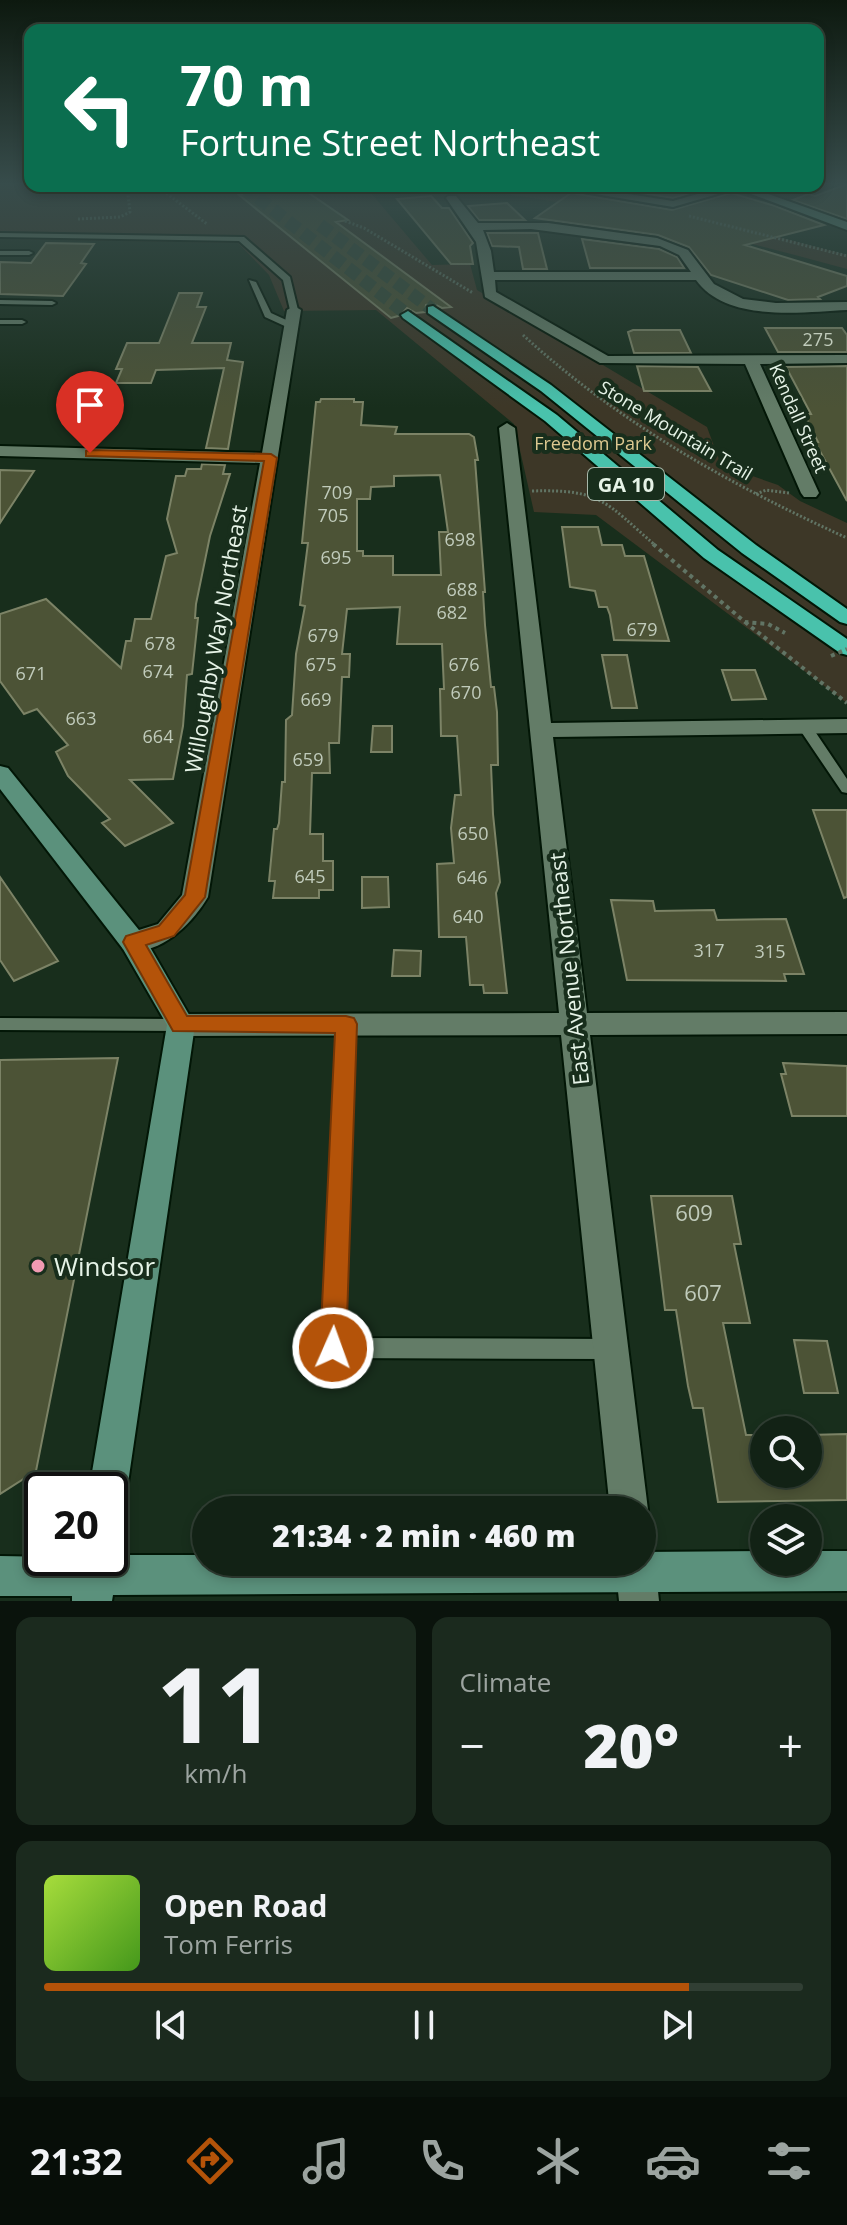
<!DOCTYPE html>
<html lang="en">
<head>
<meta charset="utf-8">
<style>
	:root { --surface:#122215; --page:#1b2a1e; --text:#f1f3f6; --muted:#9ca4a0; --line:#313f34; --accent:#b45309 }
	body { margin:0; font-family:"Open Sans",sans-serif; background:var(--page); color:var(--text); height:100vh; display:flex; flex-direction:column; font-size:30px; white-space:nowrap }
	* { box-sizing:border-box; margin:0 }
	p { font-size:26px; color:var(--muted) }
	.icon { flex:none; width:44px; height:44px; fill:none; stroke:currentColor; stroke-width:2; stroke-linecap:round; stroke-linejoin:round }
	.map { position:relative; height:1601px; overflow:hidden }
	.details { display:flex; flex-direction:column; gap:16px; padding:16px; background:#0a130c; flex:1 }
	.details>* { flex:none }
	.hud { position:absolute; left:24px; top:24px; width:800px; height:168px; border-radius:16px; box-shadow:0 4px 12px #0003,0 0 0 2px var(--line); background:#0b6e4f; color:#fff; overflow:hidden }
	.tools { position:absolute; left:750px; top:1416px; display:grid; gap:16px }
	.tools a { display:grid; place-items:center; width:72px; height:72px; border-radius:50%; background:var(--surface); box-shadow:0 4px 12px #0003,0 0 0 2px var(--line); font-size:40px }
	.speed { position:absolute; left:24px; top:1472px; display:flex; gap:16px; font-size:40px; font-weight:700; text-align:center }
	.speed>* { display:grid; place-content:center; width:104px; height:104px; border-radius:50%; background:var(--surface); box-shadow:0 4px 12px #0003,0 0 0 2px var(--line); line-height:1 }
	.speed .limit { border:4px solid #111; border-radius:12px; background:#fff; color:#111 }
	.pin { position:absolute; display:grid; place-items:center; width:68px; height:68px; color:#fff; margin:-82px -34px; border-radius:50% 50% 50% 0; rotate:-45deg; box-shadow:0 0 8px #0007 }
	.pin .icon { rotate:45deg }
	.me { position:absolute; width:88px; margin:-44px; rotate:2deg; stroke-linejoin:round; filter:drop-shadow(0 0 6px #0008) }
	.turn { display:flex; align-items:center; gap:28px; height:168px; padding:0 24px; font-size:36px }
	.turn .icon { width:104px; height:104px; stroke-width:2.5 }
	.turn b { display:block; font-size:56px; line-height:68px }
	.big { font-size:60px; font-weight:800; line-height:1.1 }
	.details .card { flex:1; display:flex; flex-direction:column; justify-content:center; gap:12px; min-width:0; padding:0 28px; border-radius:16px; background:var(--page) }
	.details .dial { align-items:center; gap:0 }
	.dial b { font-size:104px; line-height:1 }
	.song { display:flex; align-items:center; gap:24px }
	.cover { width:96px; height:96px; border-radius:12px; background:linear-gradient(135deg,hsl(80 70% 55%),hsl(100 70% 35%)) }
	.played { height:8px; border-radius:4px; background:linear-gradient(90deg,var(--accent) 85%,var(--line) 85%) }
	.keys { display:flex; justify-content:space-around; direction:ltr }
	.heat { display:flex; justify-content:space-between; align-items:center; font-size:44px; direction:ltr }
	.details .tiles { flex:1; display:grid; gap:16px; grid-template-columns:1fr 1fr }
	.card:last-child { grid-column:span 2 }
	.trip { position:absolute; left:192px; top:1496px; width:464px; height:80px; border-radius:40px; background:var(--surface); box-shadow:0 4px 12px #0003,0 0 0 2px var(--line); font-weight:800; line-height:80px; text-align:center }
	.menu { display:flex; height:128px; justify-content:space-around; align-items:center; background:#070e08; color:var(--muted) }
	.menu .icon { width:56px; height:56px }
	.menu .on { color:var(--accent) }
	.menu b { font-size:36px; color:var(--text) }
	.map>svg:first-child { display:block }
	.green { fill:#3d3727 }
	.building { fill:#4c5336; stroke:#7c8366; stroke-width:2; fill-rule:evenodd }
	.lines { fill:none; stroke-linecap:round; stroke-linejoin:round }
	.highway-tunnel { stroke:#374c3a; stroke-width:13; stroke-dasharray:13 6; stroke-linecap:butt }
	.lane-casing { stroke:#021606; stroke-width:4 }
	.street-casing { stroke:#021606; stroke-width:4 }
	.secondary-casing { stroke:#021606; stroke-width:4 }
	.highway-casing { stroke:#021606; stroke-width:4 }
	.path-far1 { stroke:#617464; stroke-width:3; stroke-dasharray:2 2; stroke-linecap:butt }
	.path { stroke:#617464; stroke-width:4; stroke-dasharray:4 4; stroke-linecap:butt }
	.lane { fill:#637c67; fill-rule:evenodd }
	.street { fill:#637c67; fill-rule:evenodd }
	.secondary { fill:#5b917c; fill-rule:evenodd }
	.highway { fill:#49c2ac; fill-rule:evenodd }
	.path-bridge { stroke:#617464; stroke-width:4; stroke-dasharray:4 4; stroke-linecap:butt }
	.route { fill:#b45309; stroke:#753606; stroke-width:2 }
	.poi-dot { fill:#f19ab2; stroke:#182e1c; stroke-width:3 }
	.labels { text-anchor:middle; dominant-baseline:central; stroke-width:8; stroke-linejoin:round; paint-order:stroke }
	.number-label { font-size:18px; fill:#c0cbbb }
	.far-street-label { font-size:18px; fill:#e6f3e7; stroke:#182e1c }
	.far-park-label { font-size:18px; fill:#dec991; stroke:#182e1c }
	.shield { fill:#182e1c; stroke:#a8b8aa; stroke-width:2 }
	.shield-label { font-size:20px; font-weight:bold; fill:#e6f3e7 }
	.street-label { font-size:22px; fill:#e6f3e7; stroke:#182e1c }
	.near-number-label { font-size:22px; fill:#c0cbbb }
	.near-poi-label { font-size:26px; fill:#e6f3e7; stroke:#182e1c; text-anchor:start }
</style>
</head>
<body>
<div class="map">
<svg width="847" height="1601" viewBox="0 0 847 1601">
	<rect width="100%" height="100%" fill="#182e1c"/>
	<path class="green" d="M0 184 365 186 432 265 470 264 477 290 707 427 721 465 778 485 800 501 847 523V703L596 515 534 512 514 424 376 310 284 311 269 275 238 243 0 239Z
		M435 186H522L620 201 702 217 847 255V269C712 232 575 199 435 186Z"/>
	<path class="building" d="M847 184V219L793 200 808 194 815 196Z
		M596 186H710L712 187 673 198Z
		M300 187 348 220 336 222 451 307 442 308 432 303 426 305 425 312 416 313 407 308 398 316 391 318 239 195Z
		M571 193 672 210 731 193 775 206 824 225 745 245 847 276V286L818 297 820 299 788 300 711 275 689 247 658 235 535 218Z
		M431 196 442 208H449L473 243 470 246 473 264H451L397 199Z
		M507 203 525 220H479L468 206Z
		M487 233H538L547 269H523L519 247 492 246Z
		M582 239 659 249 677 257 684 268H590Z
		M46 243 94 244 81 263 86 264 63 296 0 294V262L31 263Z
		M179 293H202L197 307H206L192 343H231L227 360 243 362 228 449 206 448 224 368 156 370 151 383H116L122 369H116L127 343H159Z
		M765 328H842L847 335V352H778Z
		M633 330H680L691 353H634L628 332Z
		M637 366 698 367 711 391H644Z
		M847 366V501L815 442H818L804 414H811L786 367Z
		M321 399H354V402H363L361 425 397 427 395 434H469L474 437 478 460H475L485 592H483L485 625 491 687H494L497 712 498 765H491L493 814 500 882 496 893 507 993H484L483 985H470L466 937H439L437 864 454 863 451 828 455 795H461L457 736H441L440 689H444L442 644H397L400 607 347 609 342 654H350L349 677H342L339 743H329L330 773H312L310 834H323V861H333V890H319V898H273L275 881H269L274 829H277L279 823 282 782H285L286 720 292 715 296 654 305 606 300 605 308 543H302L316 402H320ZM440 475 448 532H439L441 575H393V556H363V551H357V499H370L371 487 394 486V476Z
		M202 464 225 465 223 474H230L210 536 196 604 195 618H198L192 674 187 675 183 726 173 779 130 780 173 823 125 846 102 823 110 819 68 776 56 752 68 745 37 709 24 714 0 681V614L46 599 121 668 126 641H131L135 619H151L166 556 177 553 167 519 176 476H185L187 469H201Z
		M0 470 34 471 0 523Z
		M562 527H598L602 545H622L625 556H644L669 641 614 640 610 615 607 607H599L595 591 570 587Z
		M602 655H627L637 708H612Z
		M722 670H755L766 699 732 700Z
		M373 726H392V752H371Z
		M813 810H847V897L844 898Z
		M0 877 58 961 14 981 0 960Z
		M362 877H388L389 907 362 908Z
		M611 900 653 901 655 911 714 910 717 920 786 919 804 974H784L786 981 627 980Z
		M394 950 421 951 420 976H392Z
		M118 1058 36 1471 0 1494V1060Z
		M783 1063 847 1066V1116H792L781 1074H786Z
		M651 1196H732L741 1244H734L750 1323H723L746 1435H764V1474H808V1435L847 1434V1500L718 1502 703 1408H693L688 1386 676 1310H665Z
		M794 1340 827 1341 838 1393H804Z"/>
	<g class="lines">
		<path class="highway-tunnel" d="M243 186 408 315
			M320 225 433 310"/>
		<defs>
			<path id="lane" d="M0 233 244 237 290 277 298 310 294 312 290 310 283 280 239 241 0 237Z
				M0 251H29L33 253 29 255H0Z
				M249 280 256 282 271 313 295 324V328H289L265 317Z
				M0 300 52 301 56 303 52 305 0 304Z
				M0 320H22L26 322 22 324H0Z
				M805 723 810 724 847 779V793L842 792 798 727Z
				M0 1018 181 1019 187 1020 189 1025 187 1030 181 1031 0 1030Z
				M346 1018 352 1019 354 1024 344 1338 611 1339 618 1342 621 1349 618 1356 611 1359 333 1358 326 1355 323 1348 338 1024 340 1019Z"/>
			<path id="street" d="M548 186H576L673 201 726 186H745L673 207Z
				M448 196H456L478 223H548L657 238 688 250 714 284 743 299 776 303 847 302V310C802 312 727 323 696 280H495L496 292 608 356 847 355V363L760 364 819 493 816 497H804L801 493 745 364 600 363 485 297 476 242 446 198ZM531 229 660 246 679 255 691 272H494L491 251 483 230Z
				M294 306 301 310 208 897C192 924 158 959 123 949L120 942 123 935 158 924 182 895 260 463 0 456V446L262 453 287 310Z
				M507 423 515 428 551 723 847 719V733L553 737 587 1013 847 1012V1034L590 1035 648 1510 642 1524V1510H610L561 1035 181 1036 171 1033 167 1025 171 1017 181 1014 559 1013 499 428Z
				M642 1545 649 1548 655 1562 659 1601H619L615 1562H642Z"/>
			<path id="secondary" d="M730 186H746L847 222V230Z
				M0 766 8 768 143 935 195 1025 127 1490 122 1504 110 1508V1490H89L167 1025 123 949 0 789Z
				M110 1543 117 1555H206V1562H642V1552L764 1551V1562H808V1551H847V1591L113 1595 112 1601H72V1596H0V1556L110 1558Z"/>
			<path id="highway" d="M433 306 551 385 756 545 847 609V624L840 622 742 553 541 391 428 313V307Z
				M408 311 557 415 718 550 847 639V655L840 653 704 558 545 421 403 318 401 315Z"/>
		</defs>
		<use href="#lane" class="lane-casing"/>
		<use href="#street" class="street-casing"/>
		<use href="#secondary" class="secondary-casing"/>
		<use href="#highway" class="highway-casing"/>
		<path class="path-far1" d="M157 186 207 224
			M286 186 289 189
			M518 186 537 189
			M689 216 847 256
			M78 219 120 217 130 212 127 186
			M345 221 364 228 473 293
			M523 335C619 423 729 484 847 538
			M532 491C602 489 605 502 656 546
			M756 494 766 490 789 493"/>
		<path class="path" d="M653 544 745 622 768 624 785 633
			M745 622 847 703"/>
		<use href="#lane" class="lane"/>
		<use href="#street" class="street"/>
		<use href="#secondary" class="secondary"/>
		<use href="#highway" class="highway"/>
		<path class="path-bridge" d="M831 656 847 649"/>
	</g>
	<linearGradient id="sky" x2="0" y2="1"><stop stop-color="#0d190f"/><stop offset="0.45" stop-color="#374c4b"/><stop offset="1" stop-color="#374c4b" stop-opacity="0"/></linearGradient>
	<rect width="847" height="408" fill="url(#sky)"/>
	<path class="route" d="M90 450 271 454 277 458 205 897 174 936 146 945 187 1016H346L354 1018 357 1024 346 1348 343 1357 333 1361 323 1357 320 1348 335 1033 173 1031 123 942 126 936 159 926 185 895 264 461 86 456V451Z"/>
	<circle class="poi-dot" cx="38" cy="1266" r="8"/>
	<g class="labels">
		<g class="number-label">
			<text x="818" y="339">275</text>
			<text x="337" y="492">709</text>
			<text x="333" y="515">705</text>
			<text x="460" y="539">698</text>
			<text x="336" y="557">695</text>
			<text x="462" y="589">688</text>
			<text x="452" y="612">682</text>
			<text x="642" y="629">679</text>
			<text x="323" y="635">679</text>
			<text x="160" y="643">678</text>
			<text x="321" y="664">675</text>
			<text x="464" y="664">676</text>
			<text x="158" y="671">674</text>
			<text x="31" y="673">671</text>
			<text x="466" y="692">670</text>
			<text x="316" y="699">669</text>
			<text x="81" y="718">663</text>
			<text x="158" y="736">664</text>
			<text x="308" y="759">659</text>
			<text x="473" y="833">650</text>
			<text x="310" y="876">645</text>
			<text x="472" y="877">646</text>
			<text x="468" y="916">640</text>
			<text x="709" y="950">317</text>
			<text x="770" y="951">315</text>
		</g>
		<g class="far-street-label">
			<text transform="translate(799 418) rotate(66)">Kendall Street</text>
			<text transform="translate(676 430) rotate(31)">Stone Mountain Trail</text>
		</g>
		<g class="far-park-label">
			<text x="593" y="443">Freedom Park</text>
		</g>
		<rect class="shield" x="588" y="468" width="76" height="32" rx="6"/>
		<g class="shield-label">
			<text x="626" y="484">GA 10</text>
		</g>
		<g class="street-label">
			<text transform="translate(215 639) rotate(-80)">Willoughby Way Northeast</text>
			<text transform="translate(568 969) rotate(-96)">East Avenue Northeast</text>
		</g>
		<g class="near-number-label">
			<text x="694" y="1212">609</text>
			<text x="703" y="1292">607</text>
		</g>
		<g class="near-poi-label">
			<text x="54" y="1266">Windsor</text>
		</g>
	</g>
</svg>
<div class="tools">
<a><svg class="icon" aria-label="search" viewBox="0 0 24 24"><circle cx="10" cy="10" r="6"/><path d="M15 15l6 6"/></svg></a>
<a><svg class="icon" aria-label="layers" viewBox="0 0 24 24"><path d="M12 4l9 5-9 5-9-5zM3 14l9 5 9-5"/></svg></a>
</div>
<div class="speed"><div class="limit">20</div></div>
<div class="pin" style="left:90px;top:453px;background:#d93025"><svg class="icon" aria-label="arrive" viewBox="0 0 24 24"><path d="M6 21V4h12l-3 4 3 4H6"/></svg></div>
<svg class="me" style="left:333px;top:1348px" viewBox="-20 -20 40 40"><circle r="17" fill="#b45309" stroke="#fff" stroke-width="3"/><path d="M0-11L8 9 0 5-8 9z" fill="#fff"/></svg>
<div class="trip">21:34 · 2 min · 460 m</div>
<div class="hud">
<div class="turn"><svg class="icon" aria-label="left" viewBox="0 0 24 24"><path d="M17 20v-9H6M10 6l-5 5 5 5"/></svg><div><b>70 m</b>Fortune Street Northeast</div></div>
</div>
</div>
<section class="details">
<div class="tiles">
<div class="card dial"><b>11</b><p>km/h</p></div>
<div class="card"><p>Climate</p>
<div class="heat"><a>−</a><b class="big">20°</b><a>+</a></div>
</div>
<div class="card">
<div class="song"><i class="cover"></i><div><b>Open Road</b><p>Tom Ferris</p></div></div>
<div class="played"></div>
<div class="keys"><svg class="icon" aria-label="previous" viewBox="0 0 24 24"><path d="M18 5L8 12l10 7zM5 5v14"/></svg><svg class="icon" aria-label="pause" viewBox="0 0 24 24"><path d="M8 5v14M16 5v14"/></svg><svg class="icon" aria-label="next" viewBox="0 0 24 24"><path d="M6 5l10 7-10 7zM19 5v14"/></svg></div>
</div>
</div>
</section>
<nav class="menu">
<b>21:32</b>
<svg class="icon on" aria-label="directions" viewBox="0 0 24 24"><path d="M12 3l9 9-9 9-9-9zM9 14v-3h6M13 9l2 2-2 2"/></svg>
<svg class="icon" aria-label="music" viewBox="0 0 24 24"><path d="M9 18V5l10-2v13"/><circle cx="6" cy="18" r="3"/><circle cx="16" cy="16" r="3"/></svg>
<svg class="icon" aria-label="phone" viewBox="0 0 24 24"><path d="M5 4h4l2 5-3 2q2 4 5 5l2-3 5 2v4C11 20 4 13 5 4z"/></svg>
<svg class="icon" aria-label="climate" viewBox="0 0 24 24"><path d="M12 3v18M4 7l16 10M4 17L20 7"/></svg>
<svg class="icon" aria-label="car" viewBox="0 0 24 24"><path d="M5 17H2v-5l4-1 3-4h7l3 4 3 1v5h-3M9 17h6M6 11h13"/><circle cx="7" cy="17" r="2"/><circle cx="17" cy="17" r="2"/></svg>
<svg class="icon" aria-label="filters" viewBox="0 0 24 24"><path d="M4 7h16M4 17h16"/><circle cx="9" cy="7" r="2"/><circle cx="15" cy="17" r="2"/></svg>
</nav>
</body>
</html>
